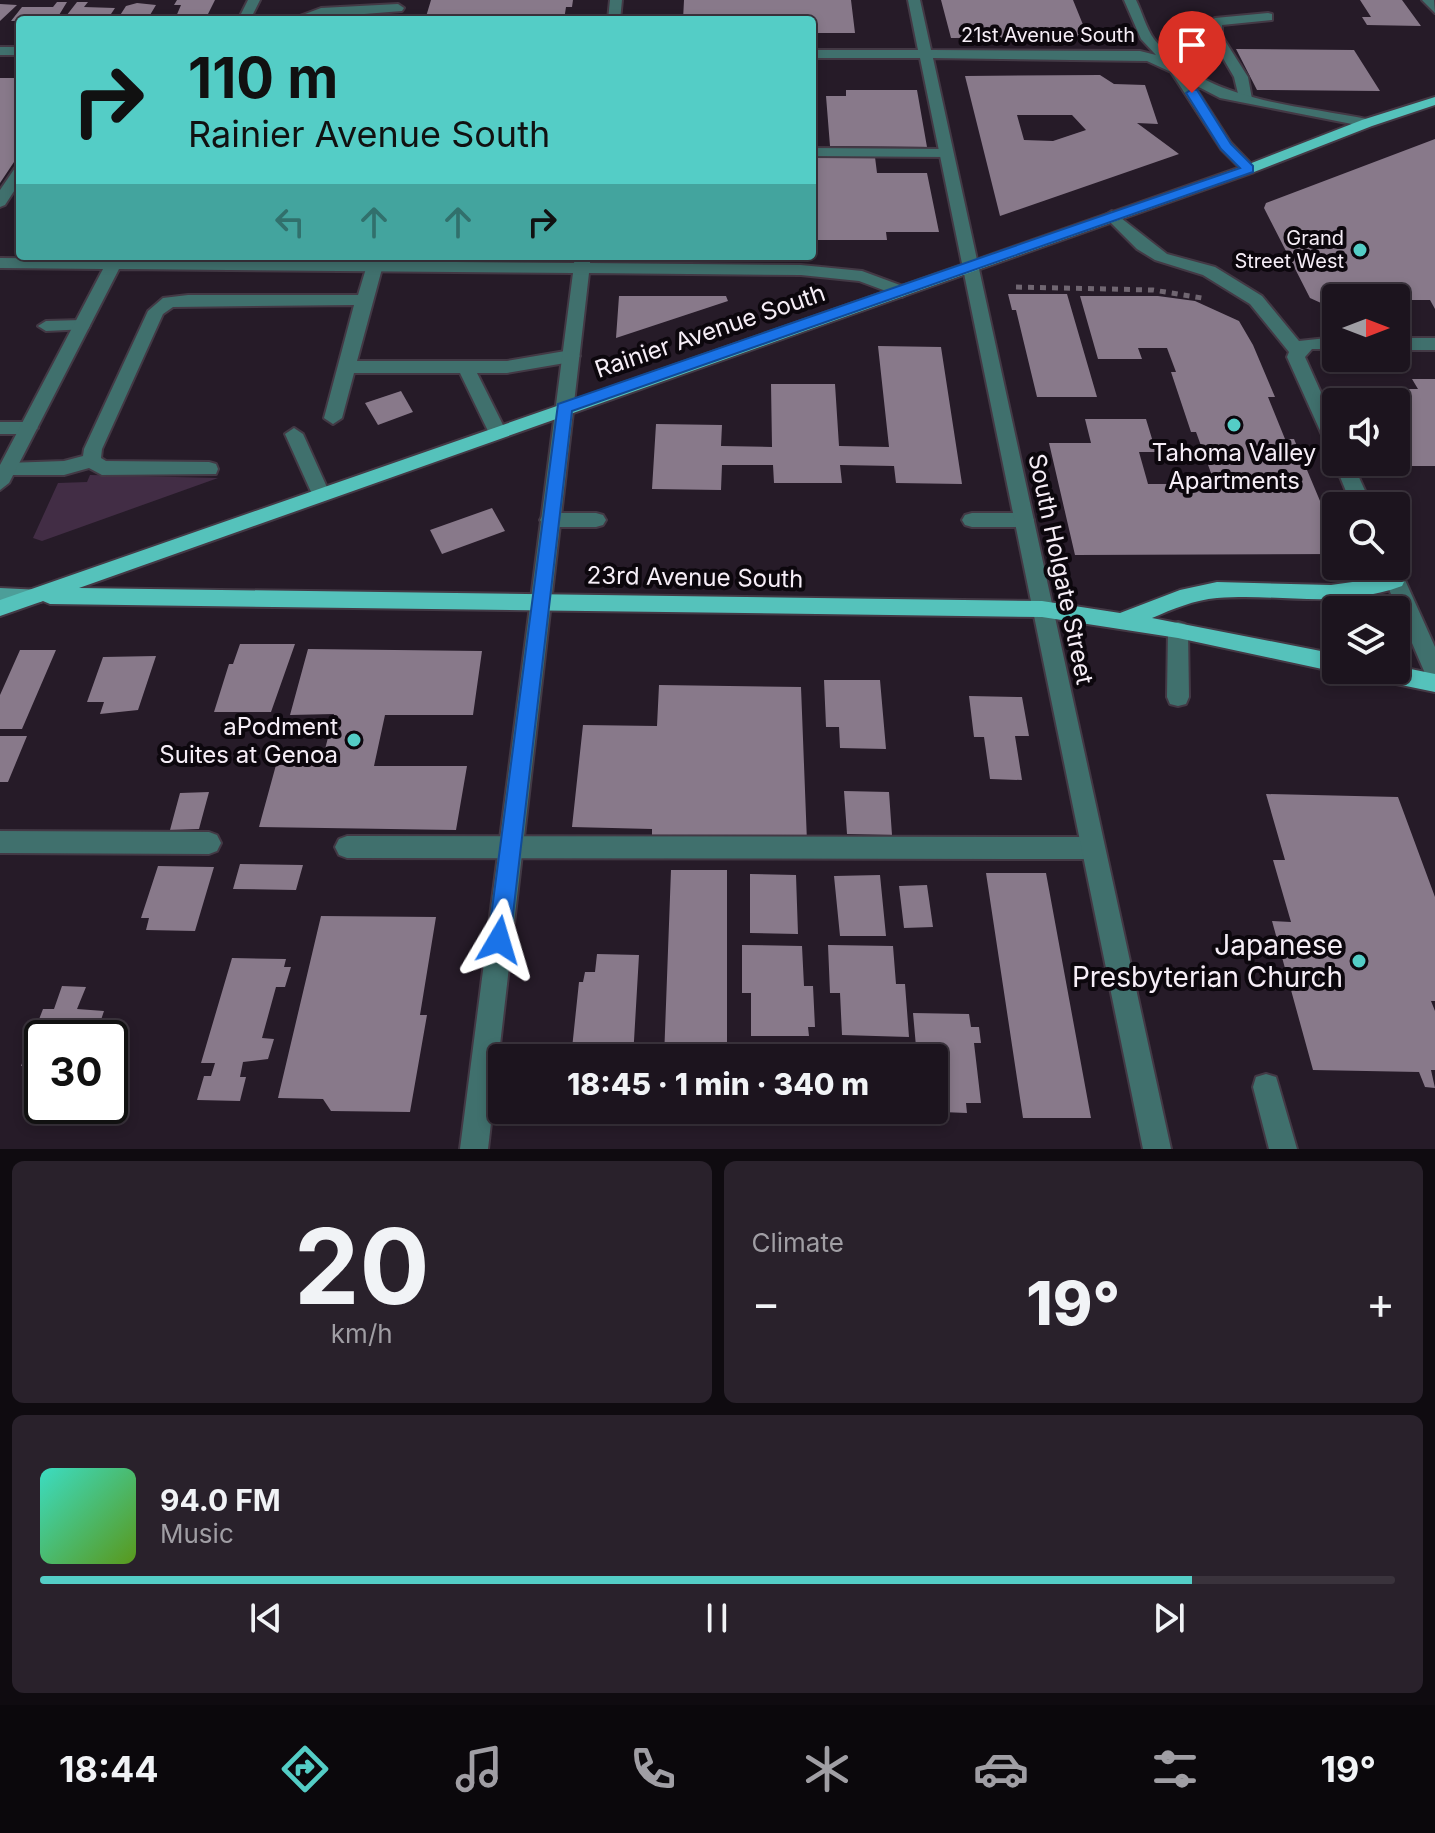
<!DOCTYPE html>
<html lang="en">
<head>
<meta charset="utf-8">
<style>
	:root { --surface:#1c141e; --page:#29212b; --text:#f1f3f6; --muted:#a09ea4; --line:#3a333c; --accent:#54cdc6 }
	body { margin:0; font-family:Inter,sans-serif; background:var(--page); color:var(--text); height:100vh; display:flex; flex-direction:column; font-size:30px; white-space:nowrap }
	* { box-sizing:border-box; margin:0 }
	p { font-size:26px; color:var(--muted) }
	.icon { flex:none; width:44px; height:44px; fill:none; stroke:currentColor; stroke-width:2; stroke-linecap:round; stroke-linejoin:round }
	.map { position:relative; height:1149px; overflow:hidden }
	.side { display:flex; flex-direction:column; gap:12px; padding:12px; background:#0f0b10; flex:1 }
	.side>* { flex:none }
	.top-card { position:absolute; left:16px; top:16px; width:800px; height:244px; border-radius:8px; box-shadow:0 4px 12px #0003,0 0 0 2px var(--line); background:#54cdc6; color:#111; overflow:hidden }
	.needle { width:52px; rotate:90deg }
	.tools { position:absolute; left:1322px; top:284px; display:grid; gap:16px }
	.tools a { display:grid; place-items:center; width:88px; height:88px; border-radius:8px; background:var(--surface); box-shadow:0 4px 12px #0003,0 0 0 2px var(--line); font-size:40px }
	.speed { position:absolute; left:24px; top:1020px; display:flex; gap:16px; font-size:40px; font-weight:700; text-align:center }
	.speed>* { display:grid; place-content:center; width:104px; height:104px; border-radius:50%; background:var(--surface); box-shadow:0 4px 12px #0003,0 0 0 2px var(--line); line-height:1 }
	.speed .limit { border:4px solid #111; border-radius:12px; background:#fff; color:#111 }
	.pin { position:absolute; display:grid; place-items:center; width:68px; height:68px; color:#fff; margin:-82px -34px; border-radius:50% 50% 50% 0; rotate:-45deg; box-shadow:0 0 8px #0007 }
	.pin .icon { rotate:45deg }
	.me { position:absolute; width:88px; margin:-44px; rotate:7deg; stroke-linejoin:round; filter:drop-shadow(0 0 6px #0008) }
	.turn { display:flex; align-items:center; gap:28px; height:168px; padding:0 40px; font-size:36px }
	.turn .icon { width:104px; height:104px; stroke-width:2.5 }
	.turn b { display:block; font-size:56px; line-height:68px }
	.lanes { display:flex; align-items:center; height:76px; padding:0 40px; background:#0003; justify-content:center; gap:40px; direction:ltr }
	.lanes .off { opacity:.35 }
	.big { font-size:60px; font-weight:800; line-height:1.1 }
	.side .tile { flex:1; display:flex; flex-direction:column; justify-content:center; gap:12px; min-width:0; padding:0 28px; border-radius:12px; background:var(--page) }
	.side .dial { align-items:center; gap:0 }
	.dial b { font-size:104px; line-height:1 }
	.song { display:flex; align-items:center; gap:24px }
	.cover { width:96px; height:96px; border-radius:12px; background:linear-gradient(135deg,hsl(170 70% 55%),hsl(90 70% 35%)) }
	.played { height:8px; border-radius:4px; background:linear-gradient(90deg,var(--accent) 85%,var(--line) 85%) }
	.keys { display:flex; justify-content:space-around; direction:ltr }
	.heat { display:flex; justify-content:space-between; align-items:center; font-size:44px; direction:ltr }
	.side .tiles { flex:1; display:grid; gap:12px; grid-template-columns:1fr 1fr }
	.tile:last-child { grid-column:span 2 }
	.trip { position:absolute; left:488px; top:1044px; width:460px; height:80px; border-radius:8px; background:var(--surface); box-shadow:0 4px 12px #0003,0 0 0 2px var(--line); font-weight:800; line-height:80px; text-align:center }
	.dock { display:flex; height:128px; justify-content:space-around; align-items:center; background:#0b080c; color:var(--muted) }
	.dock .icon { width:56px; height:56px }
	.dock .active { color:var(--accent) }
	.dock b { font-size:36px; color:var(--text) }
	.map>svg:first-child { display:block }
	.green { fill:#422d45 }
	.building { fill:#88798a; fill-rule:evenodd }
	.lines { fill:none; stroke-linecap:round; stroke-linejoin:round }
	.service-casing { stroke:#433945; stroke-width:4 }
	.minor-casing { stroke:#433945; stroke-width:4 }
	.secondary-casing { stroke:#433945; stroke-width:4 }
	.primary-casing { stroke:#433945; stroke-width:4 }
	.path { stroke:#706671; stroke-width:5; stroke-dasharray:6 6; stroke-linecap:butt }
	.service { fill:#40706d; fill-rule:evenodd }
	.minor { fill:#40706d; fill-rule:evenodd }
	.secondary { fill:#4c9e99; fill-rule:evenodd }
	.primary { fill:#55c2bb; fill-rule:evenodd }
	.route { fill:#1a73e8; stroke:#114b97; stroke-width:2 }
	.poi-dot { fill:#54cdc6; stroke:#0c070d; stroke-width:3 }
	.labels { text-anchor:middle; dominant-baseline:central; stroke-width:8; stroke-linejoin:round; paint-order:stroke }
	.far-street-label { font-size:20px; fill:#f6eef7; stroke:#0c070d }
	.far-poi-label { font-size:20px; fill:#f6eef7; stroke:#0c070d; text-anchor:end }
	.street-label { font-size:24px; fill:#f6eef7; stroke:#0c070d }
	.poi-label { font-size:24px; fill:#f6eef7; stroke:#0c070d }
	.near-poi-label { font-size:28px; fill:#f6eef7; stroke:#0c070d; text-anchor:end }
</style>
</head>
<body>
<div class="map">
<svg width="1435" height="1149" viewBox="0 0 1435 1149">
	<rect width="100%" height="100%" fill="#261b28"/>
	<path class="green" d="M90 475H91L218 478 42 541 33 538 58 483 87 482Z"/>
	<path class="building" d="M177 0H215L206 18 175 19 181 5H174Z
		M431 0H573L572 7H566L564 20H425Z
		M684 0H851L855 33H812V20H683Z
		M941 0H1073L1088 37 951 38Z
		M1360 0H1402L1421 26 1367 25 1362 17H1371Z
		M57 2H67L56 20 11 21 22 7H53Z
		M77 2H88L84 7 115 8 107 20H63Z
		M137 3 156 5 147 20H117L126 6Z
		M0 4 17 5 0 21Z
		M1236 49 1354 50 1380 91 1257 90Z
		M1100 75 1114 84 1145 85 1158 124 1137 123 1179 154 1000 216 965 76ZM1017 115H1072L1086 130 1053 141 1024 140Z
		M0 78H20V153L0 183Z
		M846 90H917L927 147 830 146 826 96H846Z
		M1435 139V309L1430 300H1403L1408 308H1396V298H1336V308H1332L1310 298 1264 208 1266 203Z
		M812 157H875L877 173H927L939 232H886L887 240H812Z
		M1008 294H1067L1097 397H1037L1016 310H1012Z
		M619 296H726L728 301 616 338Z
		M1080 296H1158L1195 301 1239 321 1253 345 1275 397H1268L1285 439H1294L1336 539V554L1075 555 1049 443H1091L1085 419H1146L1156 452H1139L1148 484H1215L1196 432H1191L1171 372H1176L1167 348H1138L1142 359H1098Z
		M878 346 941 347 962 484 896 483 894 466 840 465 842 483H774L773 465H722L721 490 652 489 656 424 722 425 721 446 772 447 771 384H835L839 446 889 447Z
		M1412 379H1435V466H1393L1390 462H1396V402H1375L1369 389H1418Z
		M401 391 413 412 378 425 365 403Z
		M492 508 505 531 442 554 430 530Z
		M240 644H295L271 712H214L229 664H233Z
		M308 649 482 651 473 715H385L374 766H467L456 830 259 827 276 765H321L334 714 290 715Z
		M20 650H56L22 729H0V695Z
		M156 656 138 710 100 714 104 702H87L103 657Z
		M824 680H880L886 749 840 748 839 727H826Z
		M659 685 801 687 807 842 652 840V829L572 827 583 725 657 726Z
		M969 696 1022 697 1029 736H1015L1022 780 990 779 984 737H974Z
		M0 736H27L8 782H0Z
		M844 791 889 792 892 835 847 834Z
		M209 792 199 829 170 830 180 793Z
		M1266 794 1398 797 1435 897V1001H1431L1435 1011V1070H1431L1435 1088 1425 1087 1419 1072 1313 1070 1272 921 1291 922 1273 860H1285Z
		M240 864 303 865 296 890 233 889Z
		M158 866 214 867 195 931 146 930 149 918H141Z
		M671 870H727V1058H664Z
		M986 873H1046L1091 1118H1023Z
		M750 874 796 875 798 934 750 933Z
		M880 875 886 936H840L834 876Z
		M927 885 933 927 904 928 899 886Z
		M321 916 436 917 420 1015H427L410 1112 331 1111 323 1099 278 1098Z
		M742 945 802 946 804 986H813L815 1027H808L809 1036H751V993H742Z
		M828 945 893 946 896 984H905L909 1037 842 1035 840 993H830Z
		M597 954 639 955 633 1058H571L579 982H583L585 972H595Z
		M232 958 286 959 284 967H291L285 987H276L262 1038 274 1039 268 1059 243 1062 240 1077H246L240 1101 197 1100 204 1076H211L215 1063H201Z
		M62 986 86 987 77 1009 104 1011 95 1038H42V1067L21 1066 43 1009H54Z
		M913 1013 969 1014 971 1027H979L981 1043H974L981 1103H966L967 1113 942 1112 941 1101H934V1058H917Z
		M848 1047H885V1050H897L898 1058H834V1052H848Z
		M754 1048 814 1050 815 1058H753Z
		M662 1110H727V1115L662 1114Z
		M750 1110H821V1116L808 1115V1121L772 1119V1116L750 1115Z
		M837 1110H906L907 1118 838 1119Z"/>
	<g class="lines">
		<defs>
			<path id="service" d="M398 4 404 8 402 11 289 20 321 8Z
				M1268 13 1272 14V20L1222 25V36L1248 77 1252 99 1240 102 1234 77 1210 36 1209 22 1215 18Z
				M812 148 946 149 953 153 946 157 812 156Z
				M20 167V182L5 205 0 207V190L15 168Z
				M375 260 383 265 357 361H507L571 350 580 356 571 362 507 373H477L506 431 497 437 488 431 460 373H354L342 418 333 424 324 418 354 305 173 307 163 314 102 449 101 458 106 461 209 462 216 464 218 469 216 474 102 475 89 468 64 475H0V465L7 463 64 461 83 456 84 449 148 311 163 298 188 295H358L367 265Z
				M82 320 90 325 88 329 46 331 38 326 46 321Z
				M0 422H29L38 428 29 434H0Z
				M294 428 303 434 330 494 328 499H314L312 494 285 434Z
				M550 513H596L603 515 606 520 603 525 596 527H550L543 525 540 520 543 515Z
				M972 513H1024L1031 515 1034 520 1031 525 1024 527H972L965 525 962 520 965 515Z
				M1178 622 1185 624 1188 630 1189 697 1186 704 1178 706 1170 704 1167 697 1168 630 1171 624Z
				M0 831 209 832 217 835 221 843 217 851 209 854 0 853Z
				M347 836 1093 837 1101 840 1105 848 1101 856 1093 859 347 858 339 855 335 847 339 839Z
				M1266 1074 1276 1077 1279 1087 1297 1149H1269L1253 1087 1256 1077Z"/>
			<path id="minor" d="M248 0H260L250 20H238Z
				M610 0H622L620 20H608Z
				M908 0H920L931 50 1140 51 1156 55 1141 39 1124 0H1136C1142 12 1146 28 1154 39 1204 102 1294 104 1367 119L1374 123 1367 127 1220 98 1193 84 1231 143 1256 169 1249 173 1244 172 1221 149 1171 72 1147 61 933 58 1171 1149H1143L920 58H812V50H918Z
				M1422 0H1434L1435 13Z
				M0 47H20V55H0Z
				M1112 211 1167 254 1215 267 1262 296 1299 341 1336 337V349H1312L1305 357 1336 426V453L1327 446 1287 357 1289 352 1250 304 1203 275 1155 260 1137 249 1104 216Z
				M110 256H126L124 259 574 263 575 256H591L590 263 801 265 862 271 908 288 910 292 902 297 859 281 801 275 589 273 488 1149H460L573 273 119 269 9 483 0 490V465L103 269 0 268V258L109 259Z
				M1396 338H1435V350H1396Z
				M1336 458V462H1352L1372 506H1352L1334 462Z
				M1396 560 1435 647V680L1427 677 1424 671 1379 566H1396Z"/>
			<path id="secondary" d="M0 588 41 590 44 596 41 602 0 604Z"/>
			<path id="primary" d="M1435 97V105L1372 126 1254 172 79 588 1042 601 1120 613 1180 590 1217 582 1331 585 1374 579 1395 572 1402 574 1405 580 1402 586C1335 610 1285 593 1217 598 1194 600 1173 609 1152 618L1336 654V670H1341L1336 672 1178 638 1042 617 50 604 43 601 0 616V600L896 288 1244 166 1362 120Z
				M1396 666 1435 674V692L1372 679 1364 676 1361 670H1396Z"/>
		</defs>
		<use href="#service" class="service-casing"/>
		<use href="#minor" class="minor-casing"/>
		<use href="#secondary" class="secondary-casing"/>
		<use href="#primary" class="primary-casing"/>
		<path class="path" d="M1016 287 1153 290 1202 298"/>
		<use href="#service" class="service"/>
		<use href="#minor" class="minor"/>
		<use href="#secondary" class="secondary"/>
		<use href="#primary" class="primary"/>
	</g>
	<path class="route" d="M1192 89 1197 90 1231 144 1253 166V172L572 411 510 940 507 948 499 951 491 948 488 940 558 404 1240 168 1221 149 1186 93Z"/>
	<g class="poi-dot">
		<circle cx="1360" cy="250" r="8"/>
		<circle cx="1234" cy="425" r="8"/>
		<circle cx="354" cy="740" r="8"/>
		<circle cx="1359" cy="961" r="8"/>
	</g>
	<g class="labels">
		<g class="far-street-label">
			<text x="1048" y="35">21st Avenue South</text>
		</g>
		<g class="far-poi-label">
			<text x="1344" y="238">Grand<tspan x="1344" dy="23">Street West</tspan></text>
		</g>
		<g class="street-label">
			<text transform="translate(710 331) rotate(-19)">Rainier Avenue South</text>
			<text transform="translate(1061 569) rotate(78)">South Holgate Street</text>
			<text transform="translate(695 577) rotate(1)">23rd Avenue South</text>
		</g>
		<g class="poi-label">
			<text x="1234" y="452">Tahoma Valley<tspan x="1234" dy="28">Apartments</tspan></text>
			<text x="338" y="726" text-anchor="end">aPodment<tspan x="338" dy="28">Suites at Genoa</tspan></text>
		</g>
		<g class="near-poi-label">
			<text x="1343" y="945">Japanese<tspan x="1343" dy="32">Presbyterian Church</tspan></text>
		</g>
	</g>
</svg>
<div class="tools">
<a><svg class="needle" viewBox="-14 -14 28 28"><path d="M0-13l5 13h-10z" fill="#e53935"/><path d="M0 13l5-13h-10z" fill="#a09ea4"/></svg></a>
<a><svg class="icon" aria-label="sound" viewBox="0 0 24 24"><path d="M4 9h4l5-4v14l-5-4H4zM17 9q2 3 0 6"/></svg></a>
<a><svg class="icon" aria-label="search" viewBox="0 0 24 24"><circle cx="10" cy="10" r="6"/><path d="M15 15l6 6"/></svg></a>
<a><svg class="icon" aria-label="layers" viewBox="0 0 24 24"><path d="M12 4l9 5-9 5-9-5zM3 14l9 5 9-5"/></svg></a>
</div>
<div class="speed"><div class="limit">30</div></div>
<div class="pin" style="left:1192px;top:93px;background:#d93025"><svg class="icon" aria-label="arrive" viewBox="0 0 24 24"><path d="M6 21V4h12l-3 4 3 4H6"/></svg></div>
<svg class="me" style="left:499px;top:940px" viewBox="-20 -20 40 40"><path d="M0-17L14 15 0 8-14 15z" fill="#1a73e8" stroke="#fff" stroke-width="4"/></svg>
<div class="trip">18:45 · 1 min · 340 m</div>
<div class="top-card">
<div class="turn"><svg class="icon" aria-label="right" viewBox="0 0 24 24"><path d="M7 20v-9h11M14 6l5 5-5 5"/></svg><div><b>110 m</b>Rainier Avenue South</div></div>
<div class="lanes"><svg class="icon off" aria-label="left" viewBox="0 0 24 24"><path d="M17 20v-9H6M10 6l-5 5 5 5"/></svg><svg class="icon off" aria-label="ahead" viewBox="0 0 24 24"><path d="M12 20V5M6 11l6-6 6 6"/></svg><svg class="icon off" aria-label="ahead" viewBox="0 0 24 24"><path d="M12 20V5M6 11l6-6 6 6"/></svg><svg class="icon" aria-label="right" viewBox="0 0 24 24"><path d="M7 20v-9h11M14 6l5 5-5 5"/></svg></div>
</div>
</div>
<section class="side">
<div class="tiles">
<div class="tile dial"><b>20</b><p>km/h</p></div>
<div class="tile"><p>Climate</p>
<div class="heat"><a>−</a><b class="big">19°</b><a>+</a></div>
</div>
<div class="tile">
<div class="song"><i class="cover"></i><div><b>94.0 FM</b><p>Music</p></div></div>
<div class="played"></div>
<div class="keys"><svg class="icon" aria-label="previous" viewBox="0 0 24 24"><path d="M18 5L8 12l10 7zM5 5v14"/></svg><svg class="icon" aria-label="pause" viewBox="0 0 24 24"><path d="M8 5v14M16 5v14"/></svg><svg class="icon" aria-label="next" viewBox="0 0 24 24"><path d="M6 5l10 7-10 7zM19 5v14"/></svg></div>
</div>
</div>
</section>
<nav class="dock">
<b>18:44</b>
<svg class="icon active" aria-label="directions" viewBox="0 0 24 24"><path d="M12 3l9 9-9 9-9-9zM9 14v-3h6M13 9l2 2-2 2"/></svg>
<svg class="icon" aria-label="music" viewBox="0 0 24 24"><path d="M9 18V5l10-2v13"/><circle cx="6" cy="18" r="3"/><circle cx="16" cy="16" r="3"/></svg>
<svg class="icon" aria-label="phone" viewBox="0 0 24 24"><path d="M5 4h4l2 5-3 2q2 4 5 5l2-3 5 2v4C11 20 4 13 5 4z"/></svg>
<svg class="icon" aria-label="climate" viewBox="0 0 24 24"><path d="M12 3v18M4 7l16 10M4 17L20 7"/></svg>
<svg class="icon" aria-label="car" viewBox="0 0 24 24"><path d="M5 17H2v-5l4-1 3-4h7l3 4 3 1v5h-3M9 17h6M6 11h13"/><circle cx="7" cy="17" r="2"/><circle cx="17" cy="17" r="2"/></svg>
<svg class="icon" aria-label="filters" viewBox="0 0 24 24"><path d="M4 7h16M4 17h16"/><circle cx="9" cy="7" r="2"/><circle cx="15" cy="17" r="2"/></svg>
<b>19°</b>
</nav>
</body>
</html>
